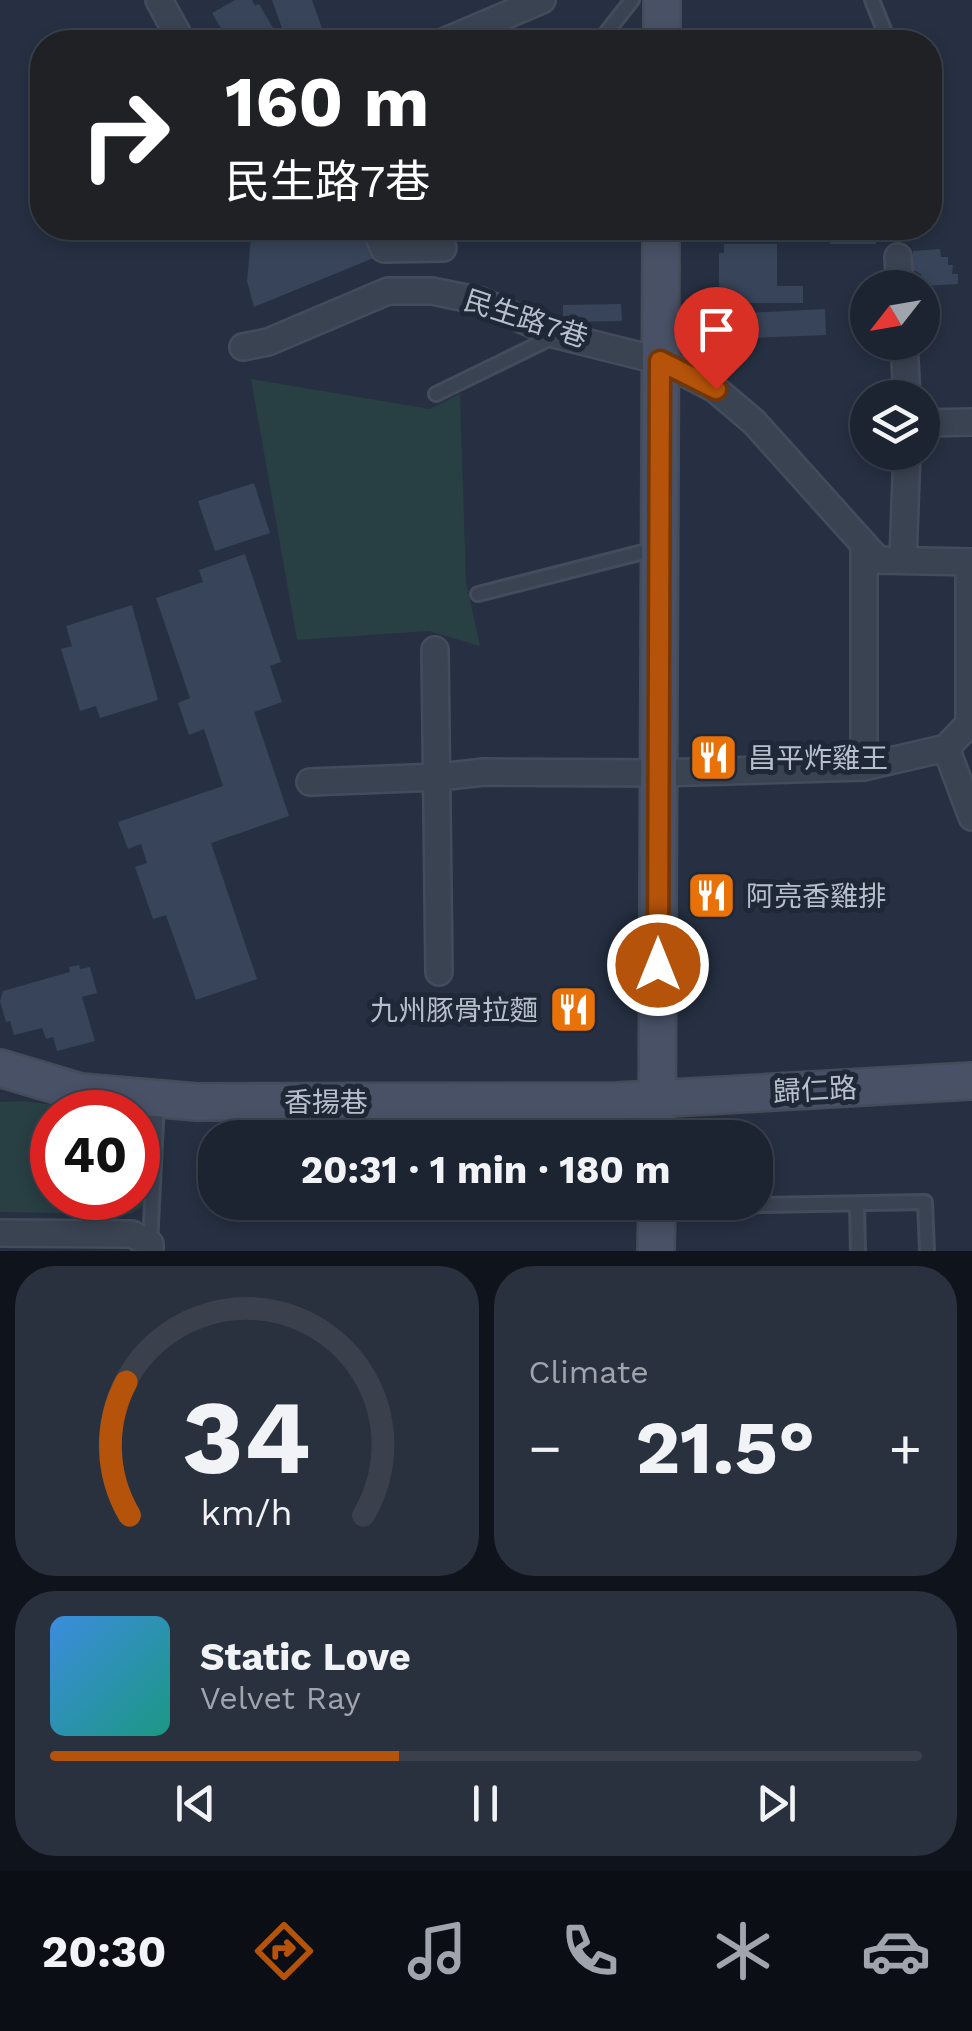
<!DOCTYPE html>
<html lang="en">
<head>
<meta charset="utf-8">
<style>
	:root { --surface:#1c2432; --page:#29303e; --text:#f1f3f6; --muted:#a0a4ac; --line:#3a414d; --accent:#b45309 }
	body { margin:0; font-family:"Work Sans","Noto Sans TC",sans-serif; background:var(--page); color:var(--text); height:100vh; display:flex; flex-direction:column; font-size:38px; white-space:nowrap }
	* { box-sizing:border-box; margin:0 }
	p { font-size:32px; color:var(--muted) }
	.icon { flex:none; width:55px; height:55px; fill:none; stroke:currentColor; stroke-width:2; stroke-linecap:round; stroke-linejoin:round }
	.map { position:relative; height:1251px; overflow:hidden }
	.side { display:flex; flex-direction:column; gap:15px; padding:15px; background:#0f141c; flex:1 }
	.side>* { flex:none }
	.banner { position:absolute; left:30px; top:30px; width:912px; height:210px; border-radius:40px; box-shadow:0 5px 15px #0003,0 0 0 2px var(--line); background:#202124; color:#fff; overflow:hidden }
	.needle { width:65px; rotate:239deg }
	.tools { position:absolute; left:850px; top:270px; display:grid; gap:20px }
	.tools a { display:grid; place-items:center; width:90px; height:90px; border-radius:50%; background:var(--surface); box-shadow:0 5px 15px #0003,0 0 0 2px var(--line); font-size:50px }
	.speed { position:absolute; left:30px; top:1090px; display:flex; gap:20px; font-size:50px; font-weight:700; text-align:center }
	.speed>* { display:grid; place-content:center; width:130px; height:130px; border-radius:50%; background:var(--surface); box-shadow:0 5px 15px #0003,0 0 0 2px var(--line); line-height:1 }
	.speed .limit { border:15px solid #d22; background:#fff; color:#111 }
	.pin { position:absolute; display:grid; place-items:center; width:85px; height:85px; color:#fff; margin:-102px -42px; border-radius:50% 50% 50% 0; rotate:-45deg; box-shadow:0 0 10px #0007 }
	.pin .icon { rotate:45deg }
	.me { position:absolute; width:110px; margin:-55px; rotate:0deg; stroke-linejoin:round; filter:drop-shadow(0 0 8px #0008) }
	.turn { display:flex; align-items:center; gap:35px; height:210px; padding:0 30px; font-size:45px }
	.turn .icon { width:130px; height:130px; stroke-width:2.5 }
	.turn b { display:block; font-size:70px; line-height:85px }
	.big { font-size:75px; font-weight:700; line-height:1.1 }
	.side .card { flex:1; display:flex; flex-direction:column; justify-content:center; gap:15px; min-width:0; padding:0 35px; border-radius:40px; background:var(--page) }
	.side .dial { align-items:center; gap:0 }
	.dial svg { height:260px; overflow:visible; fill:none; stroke:var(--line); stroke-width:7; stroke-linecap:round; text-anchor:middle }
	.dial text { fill:var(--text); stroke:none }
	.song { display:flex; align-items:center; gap:30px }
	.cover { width:120px; height:120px; border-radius:15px; background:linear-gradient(135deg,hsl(210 70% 55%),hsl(170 70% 35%)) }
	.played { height:10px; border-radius:5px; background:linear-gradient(90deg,var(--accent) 40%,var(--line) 40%) }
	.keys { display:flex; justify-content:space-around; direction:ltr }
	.heat { display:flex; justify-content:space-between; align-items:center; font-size:55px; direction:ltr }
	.side .tiles { flex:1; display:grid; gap:15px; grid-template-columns:1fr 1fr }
	.card:last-child { grid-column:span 2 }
	.trip { position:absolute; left:198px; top:1120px; width:575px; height:100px; border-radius:40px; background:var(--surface); box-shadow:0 5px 15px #0003,0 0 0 2px var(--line); font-weight:700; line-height:100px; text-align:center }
	.tabs { display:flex; height:160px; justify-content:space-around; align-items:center; background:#0b0e14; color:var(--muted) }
	.tabs .icon { width:70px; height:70px }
	.tabs .active { color:var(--accent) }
	.tabs b { font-size:45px; color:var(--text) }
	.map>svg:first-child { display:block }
	.green { fill:#283f43 }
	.building { fill:#384459 }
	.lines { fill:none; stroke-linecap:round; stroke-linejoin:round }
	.lane-casing { stroke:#444c5b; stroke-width:18 }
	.street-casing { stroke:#444c5b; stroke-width:30 }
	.secondary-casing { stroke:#444c5b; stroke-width:40 }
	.lane { stroke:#3a4352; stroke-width:12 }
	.street { stroke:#3a4352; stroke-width:25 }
	.secondary { stroke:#485165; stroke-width:35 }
	.route-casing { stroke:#753606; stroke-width:25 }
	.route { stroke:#b45309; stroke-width:18 }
	.labels { text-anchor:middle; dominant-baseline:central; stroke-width:10; stroke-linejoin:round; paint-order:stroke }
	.street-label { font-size:28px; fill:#b7becc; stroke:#1f2837 }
	.poi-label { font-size:28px; fill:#b7becc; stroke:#1f2837; text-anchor:start }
</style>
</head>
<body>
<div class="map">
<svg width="972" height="1251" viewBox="0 0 972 1251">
	<rect width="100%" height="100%" fill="#263042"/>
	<path class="green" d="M251 379 430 409 460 394 466 582 480 646 429 631 297 640Z
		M23 1101 111 1112H52V1198H138V1116L144 1117V1206L131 1214 0 1212V1102Z"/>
	<path class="building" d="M235 0H252L255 6 259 4 279 38 276 42H229L212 13Z
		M272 0H312L327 42H287Z
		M258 228H363L376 257 254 307 247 281 251 237Z
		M829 228H876V244H830Z
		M724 244H777V286H803V303H719V253H724Z
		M940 249 941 257H948V265H953L952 274H958V284L922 286 921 274 913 270V251Z
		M621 304 622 321 563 322V305Z
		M825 309 826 335 728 339 727 314Z
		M254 483 270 533 215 551 198 501Z
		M245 554 281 662 270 666 282 702 254 712 289 816 211 843 257 979 196 1000 166 915 153 919 135 867 147 863 141 844 128 849 118 822 223 786 204 729 189 735 178 703 190 698 156 598 203 582 199 570Z
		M132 605 158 700 100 718 96 706 80 711 61 649 72 646 66 626Z
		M79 965 80 969 90 967 97 993 82 997 95 1041 57 1051 53 1037 46 1039 42 1028 14 1035 10 1021 6 1022 0 1001 3 991 70 972 69 967Z"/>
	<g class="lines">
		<defs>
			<path id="lane" d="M872 0 889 42
				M599 42 632 0
				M436 394 555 336
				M478 594 655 549
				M387 1133V1138
				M388 1202V1204
				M857 1204 858 1251
				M659 1207 925 1202 927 1251
				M150 1244 157 1103"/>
			<path id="street" d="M159 0 182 42
				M443 42 542 0
				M375 228 384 249 443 248
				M898 257 900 288
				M904 342 907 398
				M243 347 268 342 388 291H432L481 301 557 335 661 361 715 389 754 422 878 560 972 562
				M922 423 972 422
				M903 560 907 452
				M435 650 439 972
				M946 748 972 817
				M864 767V544
				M310 782 439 777 484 772 659 773 864 767 946 748 969 724V562
				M0 1233 132 1234 150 1244V1251"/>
			<path id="secondary" d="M662 42V0
				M0 1068 80 1092 197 1102 617 1101 972 1081
				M657 1138 661 228
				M656 1251 657 1202"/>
		</defs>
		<use href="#lane" class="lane-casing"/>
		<use href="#street" class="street-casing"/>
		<use href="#secondary" class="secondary-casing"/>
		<use href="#lane" class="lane"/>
		<use href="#street" class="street"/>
		<use href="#secondary" class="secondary"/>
	</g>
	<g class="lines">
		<defs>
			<path id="route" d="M658 965 660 361 716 389"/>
		</defs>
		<use href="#route" class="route-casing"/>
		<use href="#route" class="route"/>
	</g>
	<defs>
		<symbol id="restaurant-square" viewBox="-11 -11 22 22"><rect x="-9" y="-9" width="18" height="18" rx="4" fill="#e8710a" stroke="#1f2837"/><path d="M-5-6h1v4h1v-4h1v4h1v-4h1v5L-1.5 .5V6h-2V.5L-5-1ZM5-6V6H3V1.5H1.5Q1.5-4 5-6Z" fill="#fff"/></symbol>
	</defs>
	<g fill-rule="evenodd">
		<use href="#restaurant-square" x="686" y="730" width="55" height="55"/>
		<use href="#restaurant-square" x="684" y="868" width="55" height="55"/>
		<use href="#restaurant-square" x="546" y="982" width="55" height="55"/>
	</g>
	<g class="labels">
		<g class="street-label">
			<text transform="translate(526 319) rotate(18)">民生路7巷</text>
			<text transform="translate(815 1090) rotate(-3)">歸仁路</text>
			<text x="326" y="1102">香揚巷</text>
		</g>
		<g class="poi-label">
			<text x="748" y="758">昌平炸雞王</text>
			<text x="746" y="896">阿亮香雞排</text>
			<text x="538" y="1010" text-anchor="end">九州豚骨拉麵</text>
		</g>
	</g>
</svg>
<div class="tools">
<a><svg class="needle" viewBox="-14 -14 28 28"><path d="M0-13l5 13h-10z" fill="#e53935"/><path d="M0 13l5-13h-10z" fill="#a0a4ac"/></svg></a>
<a><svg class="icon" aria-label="layers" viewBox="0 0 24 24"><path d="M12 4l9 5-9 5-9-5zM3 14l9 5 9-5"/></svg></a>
</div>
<div class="speed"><div class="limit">40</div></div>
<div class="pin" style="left:716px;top:389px;background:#d93025"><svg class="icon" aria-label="arrive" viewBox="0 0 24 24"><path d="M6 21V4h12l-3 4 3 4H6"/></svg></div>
<svg class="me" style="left:658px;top:965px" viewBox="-20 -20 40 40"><circle r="17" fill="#b45309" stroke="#fff" stroke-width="3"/><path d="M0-11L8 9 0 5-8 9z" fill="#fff"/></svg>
<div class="trip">20:31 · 1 min · 180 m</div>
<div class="banner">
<div class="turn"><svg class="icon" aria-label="right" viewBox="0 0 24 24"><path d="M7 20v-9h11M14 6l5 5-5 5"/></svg><div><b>160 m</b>民生路7巷</div></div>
</div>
</div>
<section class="side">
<div class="tiles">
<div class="card dial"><svg viewBox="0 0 100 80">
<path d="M14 69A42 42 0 1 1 86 69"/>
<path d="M14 69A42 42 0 0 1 13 28" stroke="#b45309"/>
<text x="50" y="56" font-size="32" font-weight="700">34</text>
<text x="50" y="72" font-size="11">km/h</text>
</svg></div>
<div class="card"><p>Climate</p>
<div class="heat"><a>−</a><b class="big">21.5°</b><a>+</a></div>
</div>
<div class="card">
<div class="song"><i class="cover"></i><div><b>Static Love</b><p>Velvet Ray</p></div></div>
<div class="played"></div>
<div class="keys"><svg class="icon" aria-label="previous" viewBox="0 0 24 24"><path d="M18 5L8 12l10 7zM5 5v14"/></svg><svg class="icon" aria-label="pause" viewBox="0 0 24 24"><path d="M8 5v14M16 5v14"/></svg><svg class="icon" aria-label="next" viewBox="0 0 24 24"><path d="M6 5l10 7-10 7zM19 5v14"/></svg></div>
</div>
</div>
</section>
<nav class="tabs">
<b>20:30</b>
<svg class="icon active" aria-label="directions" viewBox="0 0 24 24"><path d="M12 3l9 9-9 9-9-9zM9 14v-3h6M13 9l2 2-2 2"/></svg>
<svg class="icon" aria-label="music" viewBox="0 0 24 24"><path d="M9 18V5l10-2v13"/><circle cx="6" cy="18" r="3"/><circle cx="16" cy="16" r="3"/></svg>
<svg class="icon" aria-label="phone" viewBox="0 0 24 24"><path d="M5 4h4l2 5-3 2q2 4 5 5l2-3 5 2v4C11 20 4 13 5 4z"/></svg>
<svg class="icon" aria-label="climate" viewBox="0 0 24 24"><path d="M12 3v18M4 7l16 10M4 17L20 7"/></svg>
<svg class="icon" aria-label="car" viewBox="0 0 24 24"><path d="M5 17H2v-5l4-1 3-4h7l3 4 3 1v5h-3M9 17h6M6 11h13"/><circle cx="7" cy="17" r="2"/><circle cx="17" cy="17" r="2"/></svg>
</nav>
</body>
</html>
